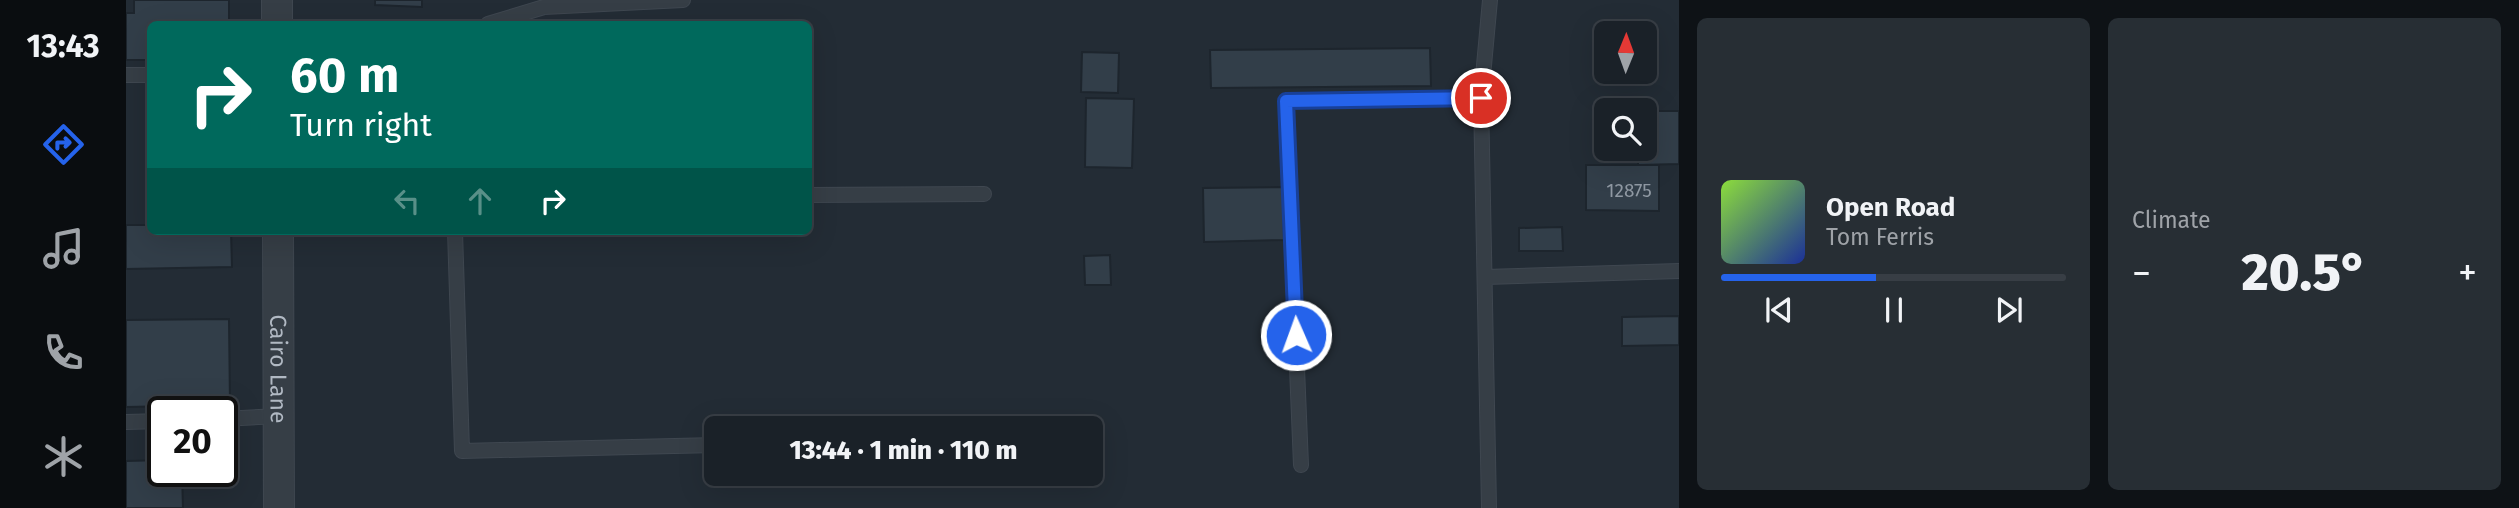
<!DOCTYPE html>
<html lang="en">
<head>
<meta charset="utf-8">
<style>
	:root { --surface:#1a2128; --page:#272e34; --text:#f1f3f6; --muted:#9fa3a8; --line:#383e45; --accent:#2563eb }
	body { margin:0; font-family:"Fira Sans",sans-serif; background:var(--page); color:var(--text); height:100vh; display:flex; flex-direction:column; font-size:26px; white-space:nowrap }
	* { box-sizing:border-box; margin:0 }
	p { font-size:23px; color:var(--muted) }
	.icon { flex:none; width:38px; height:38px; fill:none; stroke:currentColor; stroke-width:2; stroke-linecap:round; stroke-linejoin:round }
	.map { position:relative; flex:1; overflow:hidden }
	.sheet { display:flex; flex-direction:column; gap:18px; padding:18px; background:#0e1216; width:840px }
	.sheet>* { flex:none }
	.banner { position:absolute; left:21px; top:21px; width:665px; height:214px; border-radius:10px; box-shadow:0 7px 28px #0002,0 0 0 2px var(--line); background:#00695c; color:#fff; overflow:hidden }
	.needle { width:46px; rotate:1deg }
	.buttons { position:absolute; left:1468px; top:21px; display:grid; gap:14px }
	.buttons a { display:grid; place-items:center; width:63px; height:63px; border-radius:10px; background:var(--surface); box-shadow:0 7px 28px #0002,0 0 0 2px var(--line); font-size:35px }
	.speed { position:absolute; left:21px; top:396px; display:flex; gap:14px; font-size:35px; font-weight:700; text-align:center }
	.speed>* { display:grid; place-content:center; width:91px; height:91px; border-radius:50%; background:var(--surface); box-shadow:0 7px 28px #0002,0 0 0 2px var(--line); line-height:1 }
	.speed .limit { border:4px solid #111; border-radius:10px; background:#fff; color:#111 }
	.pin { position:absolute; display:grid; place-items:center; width:60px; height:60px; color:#fff; margin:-30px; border:4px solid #fff; border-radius:50%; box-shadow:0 2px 7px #0007 }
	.me { position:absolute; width:77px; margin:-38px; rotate:358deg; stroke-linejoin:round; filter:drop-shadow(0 0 5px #0008) }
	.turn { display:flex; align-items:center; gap:24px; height:147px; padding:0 28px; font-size:32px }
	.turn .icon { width:91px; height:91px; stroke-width:2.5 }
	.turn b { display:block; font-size:49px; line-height:60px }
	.lanes { display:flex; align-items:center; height:66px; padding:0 28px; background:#0003; justify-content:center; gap:35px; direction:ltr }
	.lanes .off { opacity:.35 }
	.big { font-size:52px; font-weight:800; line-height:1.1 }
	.sheet .tile { flex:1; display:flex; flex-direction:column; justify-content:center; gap:10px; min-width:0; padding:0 24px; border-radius:10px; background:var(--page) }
	.song { display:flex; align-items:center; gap:21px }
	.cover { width:84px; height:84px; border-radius:10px; background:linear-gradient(135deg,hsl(90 70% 55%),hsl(230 70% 35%)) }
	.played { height:7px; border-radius:4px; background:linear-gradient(90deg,var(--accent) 45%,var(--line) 45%) }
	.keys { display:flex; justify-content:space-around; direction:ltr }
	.heat { display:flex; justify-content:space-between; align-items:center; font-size:38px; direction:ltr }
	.sheet .tiles { flex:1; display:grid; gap:18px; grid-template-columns:repeat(2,1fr) }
	.trip { position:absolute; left:578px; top:416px; width:399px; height:70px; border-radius:10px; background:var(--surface); box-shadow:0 7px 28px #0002,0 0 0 2px var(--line); font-weight:800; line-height:70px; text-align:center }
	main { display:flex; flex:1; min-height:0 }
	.tab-bar { display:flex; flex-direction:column; width:126px; justify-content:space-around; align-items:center; background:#0a0d10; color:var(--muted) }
	.tab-bar .icon { width:49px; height:49px }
	.tab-bar .active { color:var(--accent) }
	.tab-bar b { font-size:32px; color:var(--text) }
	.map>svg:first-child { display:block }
	.building { fill:#323e49; stroke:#1d252d; stroke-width:2 }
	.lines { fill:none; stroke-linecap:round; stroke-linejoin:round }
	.service-casing { stroke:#3f4750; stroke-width:16 }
	.minor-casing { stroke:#3f4750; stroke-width:32 }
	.service { stroke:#363e46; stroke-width:14 }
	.minor { stroke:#363e46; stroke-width:30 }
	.route-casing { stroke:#184099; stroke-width:18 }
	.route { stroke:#2563eb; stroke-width:12 }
	.labels { text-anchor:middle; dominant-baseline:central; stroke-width:7; stroke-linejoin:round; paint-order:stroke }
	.number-label { font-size:19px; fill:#9099a3 }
	.street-label { font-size:23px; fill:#b1b9c3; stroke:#1b232b }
</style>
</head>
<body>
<main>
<nav class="tab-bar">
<b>13:43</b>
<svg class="icon active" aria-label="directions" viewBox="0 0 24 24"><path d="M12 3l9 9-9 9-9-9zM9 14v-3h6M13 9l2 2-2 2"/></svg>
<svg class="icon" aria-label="music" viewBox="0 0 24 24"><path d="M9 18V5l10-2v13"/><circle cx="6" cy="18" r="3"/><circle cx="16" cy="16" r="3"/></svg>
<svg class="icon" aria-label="phone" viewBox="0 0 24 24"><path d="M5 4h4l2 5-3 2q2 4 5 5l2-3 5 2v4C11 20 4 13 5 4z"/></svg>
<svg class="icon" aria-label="climate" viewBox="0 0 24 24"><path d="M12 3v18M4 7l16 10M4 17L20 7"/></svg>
</nav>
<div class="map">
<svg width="1553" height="508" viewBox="0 0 1553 508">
	<rect width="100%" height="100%" fill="#232c35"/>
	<path class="building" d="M8 0H103V24H24V60H0V13H8Z
		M249 0H296V7L249 5Z
		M1304 48 1305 86 1085 88 1084 50Z
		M956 52 993 53 992 93 955 92Z
		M960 98 1008 99 1006 168 959 167Z
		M1519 111H1553V164L1512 165V149H1519Z
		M1460 165H1533V211L1460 210Z
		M1157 187 1158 240 1078 242 1077 188Z
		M0 225H24V231H105L106 267 0 269Z
		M1436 227 1437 251H1393V228Z
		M984 255 985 285H959L958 256Z
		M1553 316V345L1496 346V317Z
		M103 319 104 405 0 407V320Z
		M37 460V471H56L57 508H0V461Z"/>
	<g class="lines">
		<defs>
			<path id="service" d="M362 24 418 7 557 0
				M0 75H24
				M1355 98 1364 0
				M682 195 858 194
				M329 231 336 451 590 445
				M1360 277 1553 271
				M96 419 153 416
				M0 422 37 421
				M1175 465 1160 101 1355 98 1363 508"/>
			<g id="minor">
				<path d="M151 0V24"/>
				<path id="s1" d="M152 231 153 508"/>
			</g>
		</defs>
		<use href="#service" class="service-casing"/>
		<use href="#minor" class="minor-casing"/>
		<use href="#service" class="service"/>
		<use href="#minor" class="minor"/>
	</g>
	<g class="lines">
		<defs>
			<path id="route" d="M1170 335 1160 101 1355 98"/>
		</defs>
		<use href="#route" class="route-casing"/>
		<use href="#route" class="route"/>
	</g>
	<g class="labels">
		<g class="number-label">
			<text x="1503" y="190">12875</text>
		</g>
		<g class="street-label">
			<text stroke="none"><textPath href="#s1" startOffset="138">Cairo Lane</textPath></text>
		</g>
	</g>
</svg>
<div class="buttons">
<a><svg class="needle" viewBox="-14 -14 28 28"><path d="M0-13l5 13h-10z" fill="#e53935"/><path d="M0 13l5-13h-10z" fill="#9fa3a8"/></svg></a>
<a><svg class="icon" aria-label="search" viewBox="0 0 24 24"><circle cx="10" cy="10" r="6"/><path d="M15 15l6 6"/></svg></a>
</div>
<div class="speed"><div class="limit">20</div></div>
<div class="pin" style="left:1355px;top:98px;background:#d93025"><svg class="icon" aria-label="arrive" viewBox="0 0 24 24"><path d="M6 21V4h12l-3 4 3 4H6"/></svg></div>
<svg class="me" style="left:1170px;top:335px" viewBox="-20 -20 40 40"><circle r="17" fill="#2563eb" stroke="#fff" stroke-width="3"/><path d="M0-11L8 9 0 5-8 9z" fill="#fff"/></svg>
<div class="trip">13:44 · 1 min · 110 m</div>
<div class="banner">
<div class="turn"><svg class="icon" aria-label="right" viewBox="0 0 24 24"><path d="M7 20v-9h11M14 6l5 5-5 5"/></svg><div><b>60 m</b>Turn right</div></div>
<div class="lanes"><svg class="icon off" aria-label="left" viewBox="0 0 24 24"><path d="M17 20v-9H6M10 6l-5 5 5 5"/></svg><svg class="icon off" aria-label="ahead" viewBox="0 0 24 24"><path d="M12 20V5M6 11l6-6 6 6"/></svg><svg class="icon" aria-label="right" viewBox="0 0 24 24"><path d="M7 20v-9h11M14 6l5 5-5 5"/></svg></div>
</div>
</div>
<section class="sheet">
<div class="tiles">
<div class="tile">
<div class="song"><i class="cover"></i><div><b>Open Road</b><p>Tom Ferris</p></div></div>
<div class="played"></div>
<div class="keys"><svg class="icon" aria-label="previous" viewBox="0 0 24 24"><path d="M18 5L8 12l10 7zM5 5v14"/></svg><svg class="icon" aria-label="pause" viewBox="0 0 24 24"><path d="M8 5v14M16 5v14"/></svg><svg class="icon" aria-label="next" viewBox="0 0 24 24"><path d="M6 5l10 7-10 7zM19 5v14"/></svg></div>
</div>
<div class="tile"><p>Climate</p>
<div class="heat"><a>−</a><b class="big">20.5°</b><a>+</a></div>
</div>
</div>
</section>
</main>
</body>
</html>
